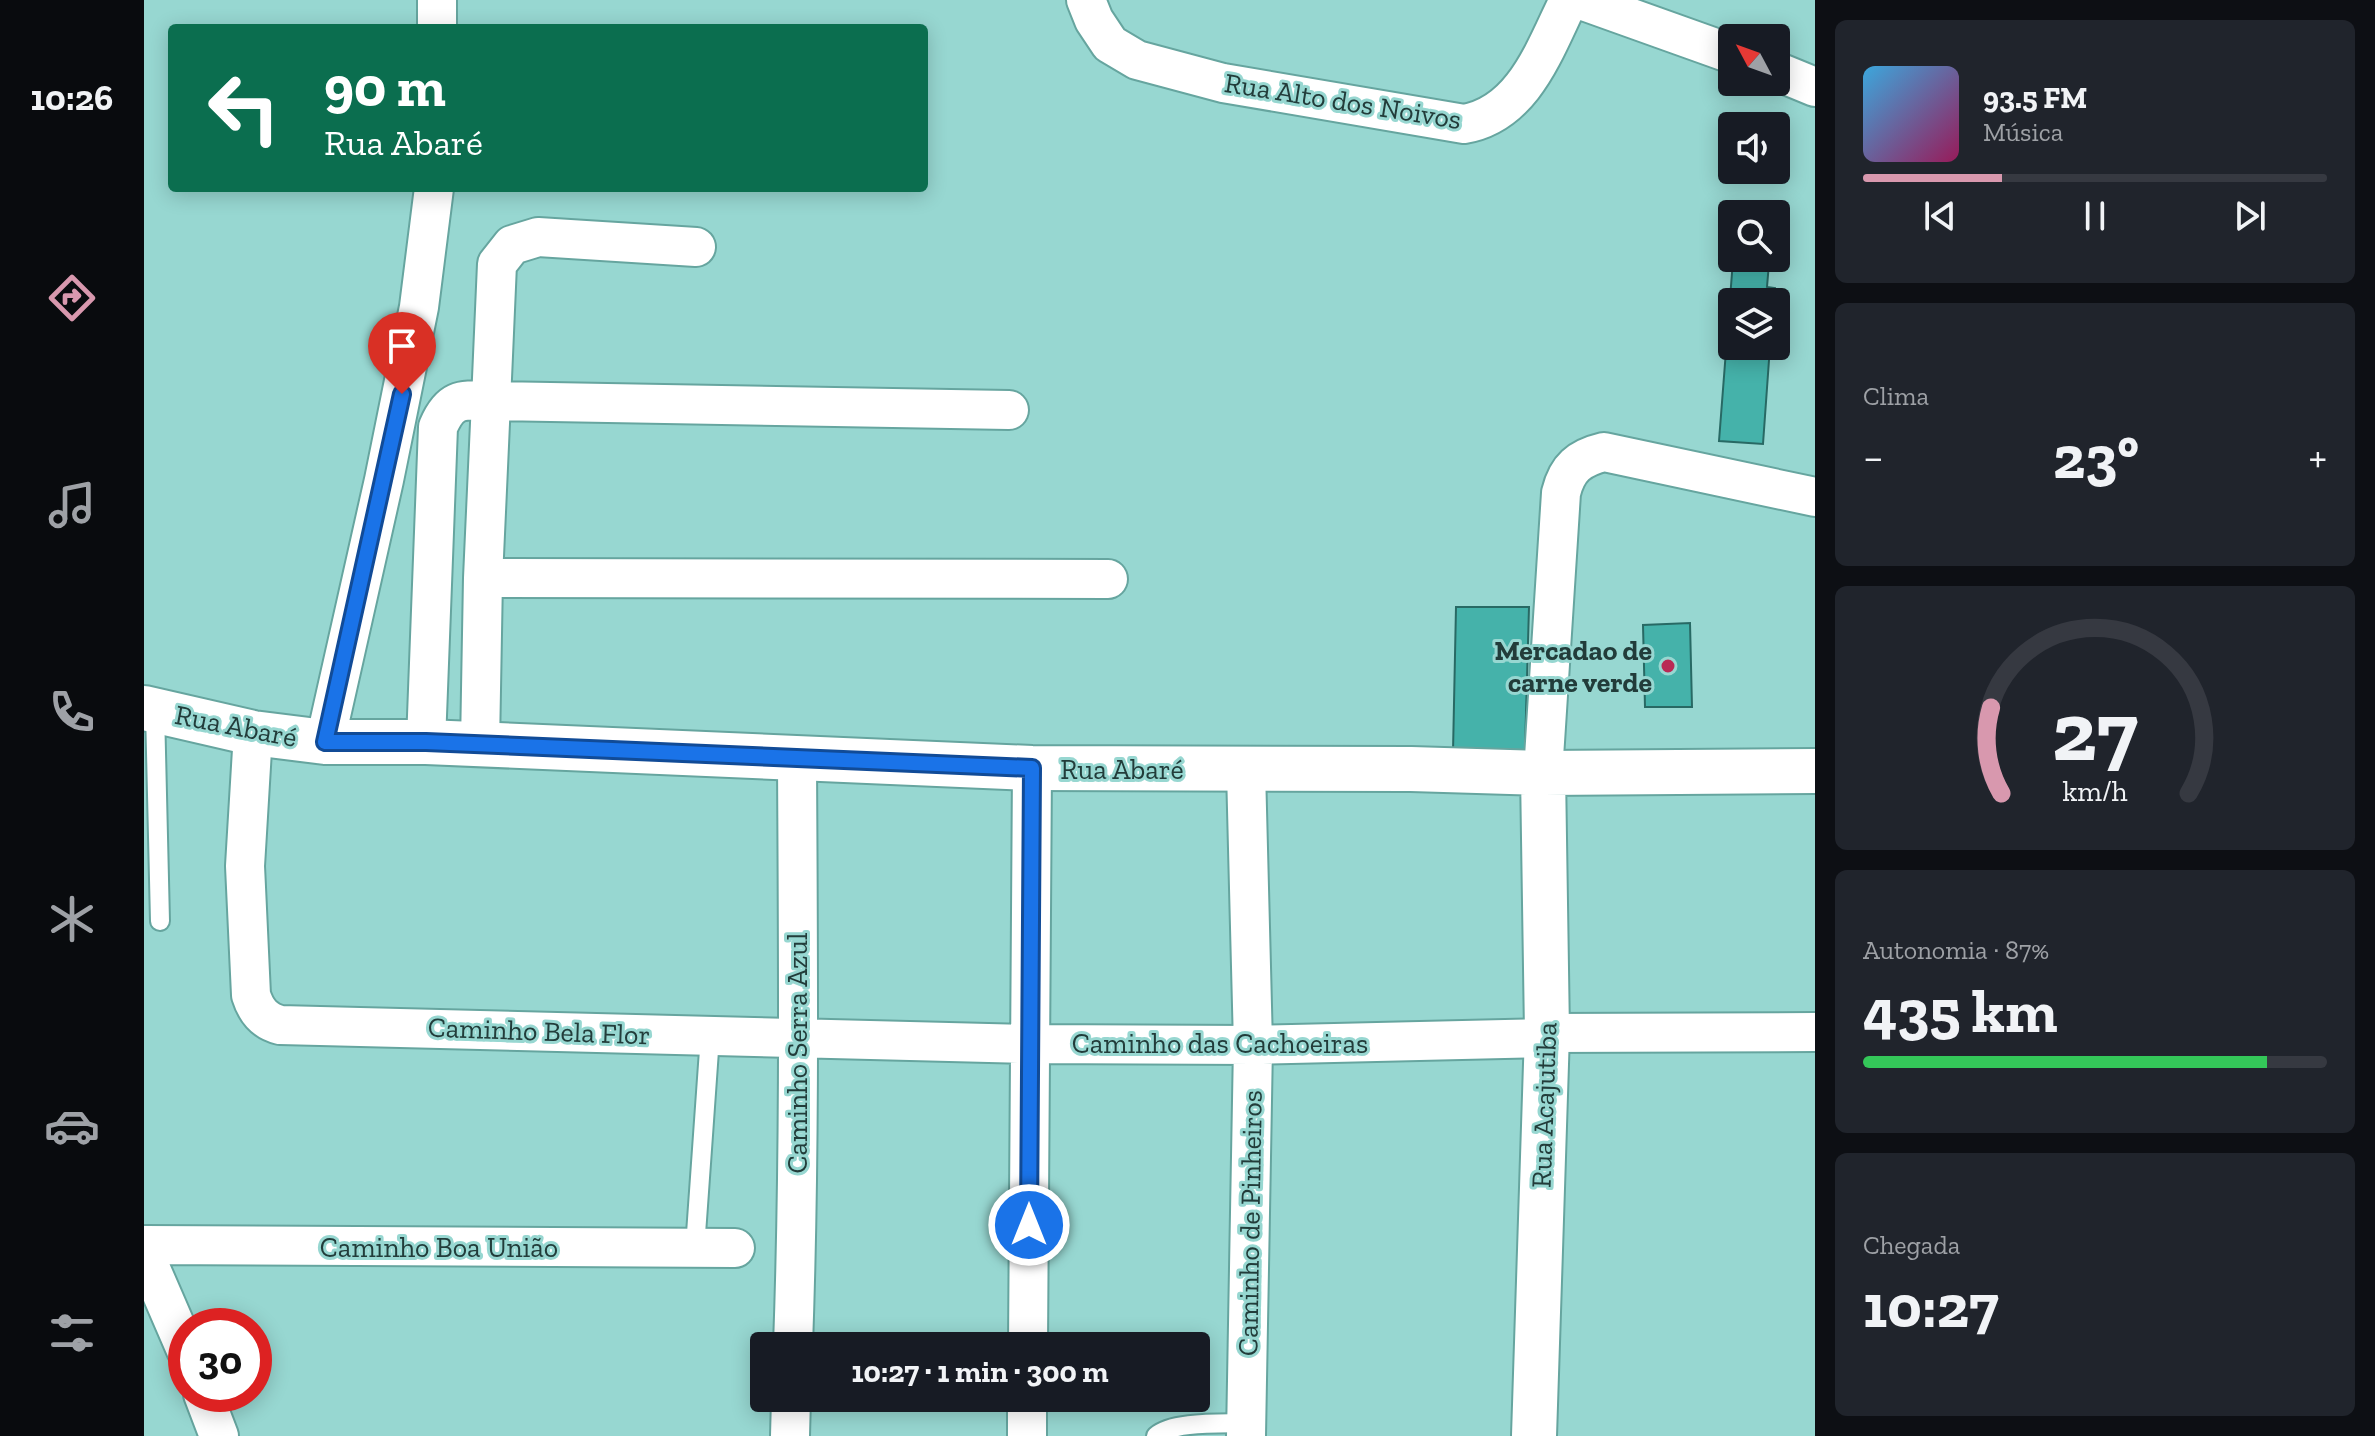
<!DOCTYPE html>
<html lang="pt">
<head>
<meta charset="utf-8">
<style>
	:root { --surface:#171b24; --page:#20242c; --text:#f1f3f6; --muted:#9ea1a6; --line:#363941; --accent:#d898ae }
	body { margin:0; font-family:"Zilla Slab",serif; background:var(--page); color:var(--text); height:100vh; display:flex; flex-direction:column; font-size:30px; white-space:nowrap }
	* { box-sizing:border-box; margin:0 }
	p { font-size:26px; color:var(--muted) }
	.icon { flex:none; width:44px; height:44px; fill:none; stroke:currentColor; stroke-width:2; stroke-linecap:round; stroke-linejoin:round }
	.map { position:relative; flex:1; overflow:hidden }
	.panel { display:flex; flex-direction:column; gap:20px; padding:20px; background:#0d0f14; width:560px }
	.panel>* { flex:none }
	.banner { position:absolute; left:24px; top:24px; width:760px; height:168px; border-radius:8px; box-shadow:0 4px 20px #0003; background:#0b6e4f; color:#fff; overflow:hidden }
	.needle { width:52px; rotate:311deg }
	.buttons { position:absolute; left:1574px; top:24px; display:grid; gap:16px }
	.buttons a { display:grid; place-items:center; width:72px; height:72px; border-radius:8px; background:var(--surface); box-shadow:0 4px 20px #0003; font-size:40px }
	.speed { position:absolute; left:24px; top:1308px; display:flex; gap:16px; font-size:40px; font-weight:700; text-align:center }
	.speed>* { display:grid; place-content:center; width:104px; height:104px; border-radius:50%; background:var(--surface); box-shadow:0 4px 20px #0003; line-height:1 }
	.speed .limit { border:12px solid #d22; background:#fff; color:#111 }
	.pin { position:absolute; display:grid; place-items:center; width:68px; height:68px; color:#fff; margin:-82px -34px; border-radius:50% 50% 50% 0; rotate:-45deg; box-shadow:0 0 8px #0007 }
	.pin .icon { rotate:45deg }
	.me { position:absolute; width:88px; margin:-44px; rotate:0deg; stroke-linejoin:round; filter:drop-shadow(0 0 6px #0008) }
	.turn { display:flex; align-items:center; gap:28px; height:168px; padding:0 24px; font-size:36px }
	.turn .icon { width:104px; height:104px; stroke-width:2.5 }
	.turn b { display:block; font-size:56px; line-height:68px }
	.big { font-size:60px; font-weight:700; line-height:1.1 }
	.panel .card { flex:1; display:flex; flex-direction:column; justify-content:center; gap:12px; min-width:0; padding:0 28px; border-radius:12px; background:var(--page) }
	.panel .dial { align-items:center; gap:0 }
	.dial svg { height:208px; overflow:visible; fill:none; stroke:var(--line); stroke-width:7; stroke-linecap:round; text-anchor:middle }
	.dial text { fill:var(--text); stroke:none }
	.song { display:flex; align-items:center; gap:24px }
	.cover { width:96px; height:96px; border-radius:12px; background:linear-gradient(135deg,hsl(200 70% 55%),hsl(330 70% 35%)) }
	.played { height:8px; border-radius:4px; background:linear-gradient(90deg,var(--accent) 30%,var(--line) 30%) }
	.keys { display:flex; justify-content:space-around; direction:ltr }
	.heat { display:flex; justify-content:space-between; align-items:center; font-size:44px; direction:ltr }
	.charge { height:12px; border-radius:6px; background:linear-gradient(90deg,#34c759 87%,var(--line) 0) }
	.trip { position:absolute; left:606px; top:1332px; width:460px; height:80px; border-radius:8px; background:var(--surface); box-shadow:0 4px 20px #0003; font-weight:700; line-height:80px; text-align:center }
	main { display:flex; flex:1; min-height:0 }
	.tabs { display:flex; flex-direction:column; width:144px; justify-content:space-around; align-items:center; background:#090b0e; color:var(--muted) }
	.tabs .icon { width:56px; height:56px }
	.tabs .current { color:var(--accent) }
	.tabs b { font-size:36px; color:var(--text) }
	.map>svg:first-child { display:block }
	.building { fill:#45b2aa; stroke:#286964; stroke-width:2 }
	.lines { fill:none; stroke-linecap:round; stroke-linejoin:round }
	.lane-casing { stroke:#66a59f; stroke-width:22 }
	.street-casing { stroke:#66a59f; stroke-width:42 }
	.secondary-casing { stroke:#66a59f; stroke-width:48 }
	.lane { stroke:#fff; stroke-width:18 }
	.street { stroke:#fff; stroke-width:38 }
	.secondary { stroke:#fff; stroke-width:44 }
	.route-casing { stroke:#114b97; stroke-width:20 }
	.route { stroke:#1a73e8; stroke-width:14 }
	.poi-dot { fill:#b92955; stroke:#97d7d1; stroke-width:3 }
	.labels { text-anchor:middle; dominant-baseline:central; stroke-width:6; stroke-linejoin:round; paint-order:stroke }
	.street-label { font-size:28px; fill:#223c3a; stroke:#97d7d1 }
	.poi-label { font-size:28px; font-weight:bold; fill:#223c3a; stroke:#97d7d1; text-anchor:end }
</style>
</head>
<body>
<main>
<nav class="tabs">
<b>10:26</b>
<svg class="icon current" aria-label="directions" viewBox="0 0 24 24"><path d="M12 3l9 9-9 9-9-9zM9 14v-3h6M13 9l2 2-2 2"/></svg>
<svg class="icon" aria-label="music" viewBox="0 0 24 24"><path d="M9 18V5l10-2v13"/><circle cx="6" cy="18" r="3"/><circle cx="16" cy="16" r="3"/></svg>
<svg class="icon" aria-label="phone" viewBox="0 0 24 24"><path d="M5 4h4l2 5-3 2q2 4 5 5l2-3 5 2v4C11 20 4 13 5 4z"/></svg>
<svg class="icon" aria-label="climate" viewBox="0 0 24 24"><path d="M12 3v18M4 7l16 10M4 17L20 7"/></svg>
<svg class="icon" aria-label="car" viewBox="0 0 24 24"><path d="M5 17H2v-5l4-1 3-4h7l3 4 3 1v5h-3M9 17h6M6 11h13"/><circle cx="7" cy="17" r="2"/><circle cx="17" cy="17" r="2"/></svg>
<svg class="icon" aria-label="filters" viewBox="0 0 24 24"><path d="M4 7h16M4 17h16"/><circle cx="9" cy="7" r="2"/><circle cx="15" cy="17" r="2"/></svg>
</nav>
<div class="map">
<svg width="1671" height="1436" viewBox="0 0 1671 1436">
	<rect width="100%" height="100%" fill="#97d7d1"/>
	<path class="building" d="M1589 260 1625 263 1623 287 1631 288 1630 302H1588V346H1626L1619 444 1575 441Z
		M1312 607H1385L1381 750 1309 752Z
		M1546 623 1548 707H1501L1499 625Z"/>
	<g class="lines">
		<defs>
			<path id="lane" d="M11 710 16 921
				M551 1248 566 1036
				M1012 1436C1028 1421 1080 1424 1102 1423"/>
			<path id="street" d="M942 0 950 20 966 44 993 60 1079 83 1320 124C1380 114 1401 48 1425 0
				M1437 0 1588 54
				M293 28V0
				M1632 71 1671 87
				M552 247 394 237 368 245 353 264 347 401 865 410
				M339 578 964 579
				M109 733 101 866 107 995C112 1011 120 1021 136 1025L886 1044 1109 1045 1403 1038
				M181 742 240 480 275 307 290 188
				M282 742 294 427C307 397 318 400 347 401L339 578 336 745
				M1102 770 1109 1045 1102 1436
				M1399 773 1417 493C1423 468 1435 458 1460 452L1671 497
				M1403 1033 1671 1032
				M0 1245 591 1248
				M0 1253 42 1350
				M649 1346C656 1151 654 955 653 760
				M884 1346 888 768
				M59 1394 75 1436
				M646 1436 647 1398
				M883 1436V1398"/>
			<path id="secondary" d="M0 708 109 733 181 742H282L888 768 1267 769 1399 773 1671 771
				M1390 1436 1403 1033 1399 773"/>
		</defs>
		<use href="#lane" class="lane-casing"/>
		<use href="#street" class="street-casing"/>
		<use href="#secondary" class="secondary-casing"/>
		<use href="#lane" class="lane"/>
		<use href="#street" class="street"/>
		<use href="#secondary" class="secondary"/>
	</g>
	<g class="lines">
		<defs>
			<path id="route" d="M258 394 181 742H282L888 768 885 1225"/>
		</defs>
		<use href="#route" class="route-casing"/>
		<use href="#route" class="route"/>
	</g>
	<circle class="poi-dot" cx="1524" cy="666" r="8"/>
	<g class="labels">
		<g class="street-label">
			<text transform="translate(1199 101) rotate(9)">Rua Alto dos Noivos</text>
			<text transform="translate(92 726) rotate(11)">Rua Abaré</text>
			<text x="978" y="769">Rua Abaré</text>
			<text transform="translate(395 1031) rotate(2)">Caminho Bela Flor</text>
			<text x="1076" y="1043">Caminho das Cachoeiras</text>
			<text transform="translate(653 1053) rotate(-90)">Caminho Serra Azul</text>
			<text transform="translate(1400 1105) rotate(-88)">Rua Acajutiba</text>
			<text transform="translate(1106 1223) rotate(-89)">Caminho de Pinheiros</text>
			<text x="295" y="1247">Caminho Boa União</text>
		</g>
		<g class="poi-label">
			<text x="1508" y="650">Mercadao de<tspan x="1508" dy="32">carne verde</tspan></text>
		</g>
	</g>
</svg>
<div class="buttons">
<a><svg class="needle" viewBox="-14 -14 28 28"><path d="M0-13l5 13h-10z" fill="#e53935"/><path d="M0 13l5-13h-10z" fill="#9ea1a6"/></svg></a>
<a><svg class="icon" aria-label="sound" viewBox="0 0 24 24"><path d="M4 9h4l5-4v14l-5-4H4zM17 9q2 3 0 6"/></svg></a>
<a><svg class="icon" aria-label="search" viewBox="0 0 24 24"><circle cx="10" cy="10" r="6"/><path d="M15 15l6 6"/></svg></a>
<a><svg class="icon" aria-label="layers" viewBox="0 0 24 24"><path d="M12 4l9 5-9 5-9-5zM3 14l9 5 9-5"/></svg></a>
</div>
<div class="speed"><div class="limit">30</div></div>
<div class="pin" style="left:258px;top:394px;background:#d93025"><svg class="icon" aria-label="arrive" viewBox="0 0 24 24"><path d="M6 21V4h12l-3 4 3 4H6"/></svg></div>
<svg class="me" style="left:885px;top:1225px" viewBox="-20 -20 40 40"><circle r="17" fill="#1a73e8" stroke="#fff" stroke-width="3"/><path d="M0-11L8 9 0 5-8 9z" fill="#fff"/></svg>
<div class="trip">10:27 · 1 min · 300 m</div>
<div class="banner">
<div class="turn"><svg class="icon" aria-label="left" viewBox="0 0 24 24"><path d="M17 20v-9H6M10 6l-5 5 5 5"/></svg><div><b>90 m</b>Rua Abaré</div></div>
</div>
</div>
<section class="panel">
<div class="card">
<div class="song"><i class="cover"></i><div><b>93.5 FM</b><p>Música</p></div></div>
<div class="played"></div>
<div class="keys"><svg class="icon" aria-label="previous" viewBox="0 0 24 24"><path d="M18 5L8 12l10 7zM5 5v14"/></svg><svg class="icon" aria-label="pause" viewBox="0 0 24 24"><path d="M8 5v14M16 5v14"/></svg><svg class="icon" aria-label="next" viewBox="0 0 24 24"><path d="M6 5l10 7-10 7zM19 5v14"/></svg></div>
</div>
<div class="card"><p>Clima</p>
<div class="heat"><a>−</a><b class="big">23°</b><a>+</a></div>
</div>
<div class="card dial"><svg viewBox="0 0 100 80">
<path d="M14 69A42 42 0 1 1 86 69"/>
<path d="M14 69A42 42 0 0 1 10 36" stroke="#d898ae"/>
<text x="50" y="56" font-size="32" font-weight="700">27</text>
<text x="50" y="72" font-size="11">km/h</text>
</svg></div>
<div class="card"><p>Autonomia · 87%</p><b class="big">435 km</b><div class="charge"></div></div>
<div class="card"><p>Chegada</p><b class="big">10:27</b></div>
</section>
</main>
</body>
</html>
